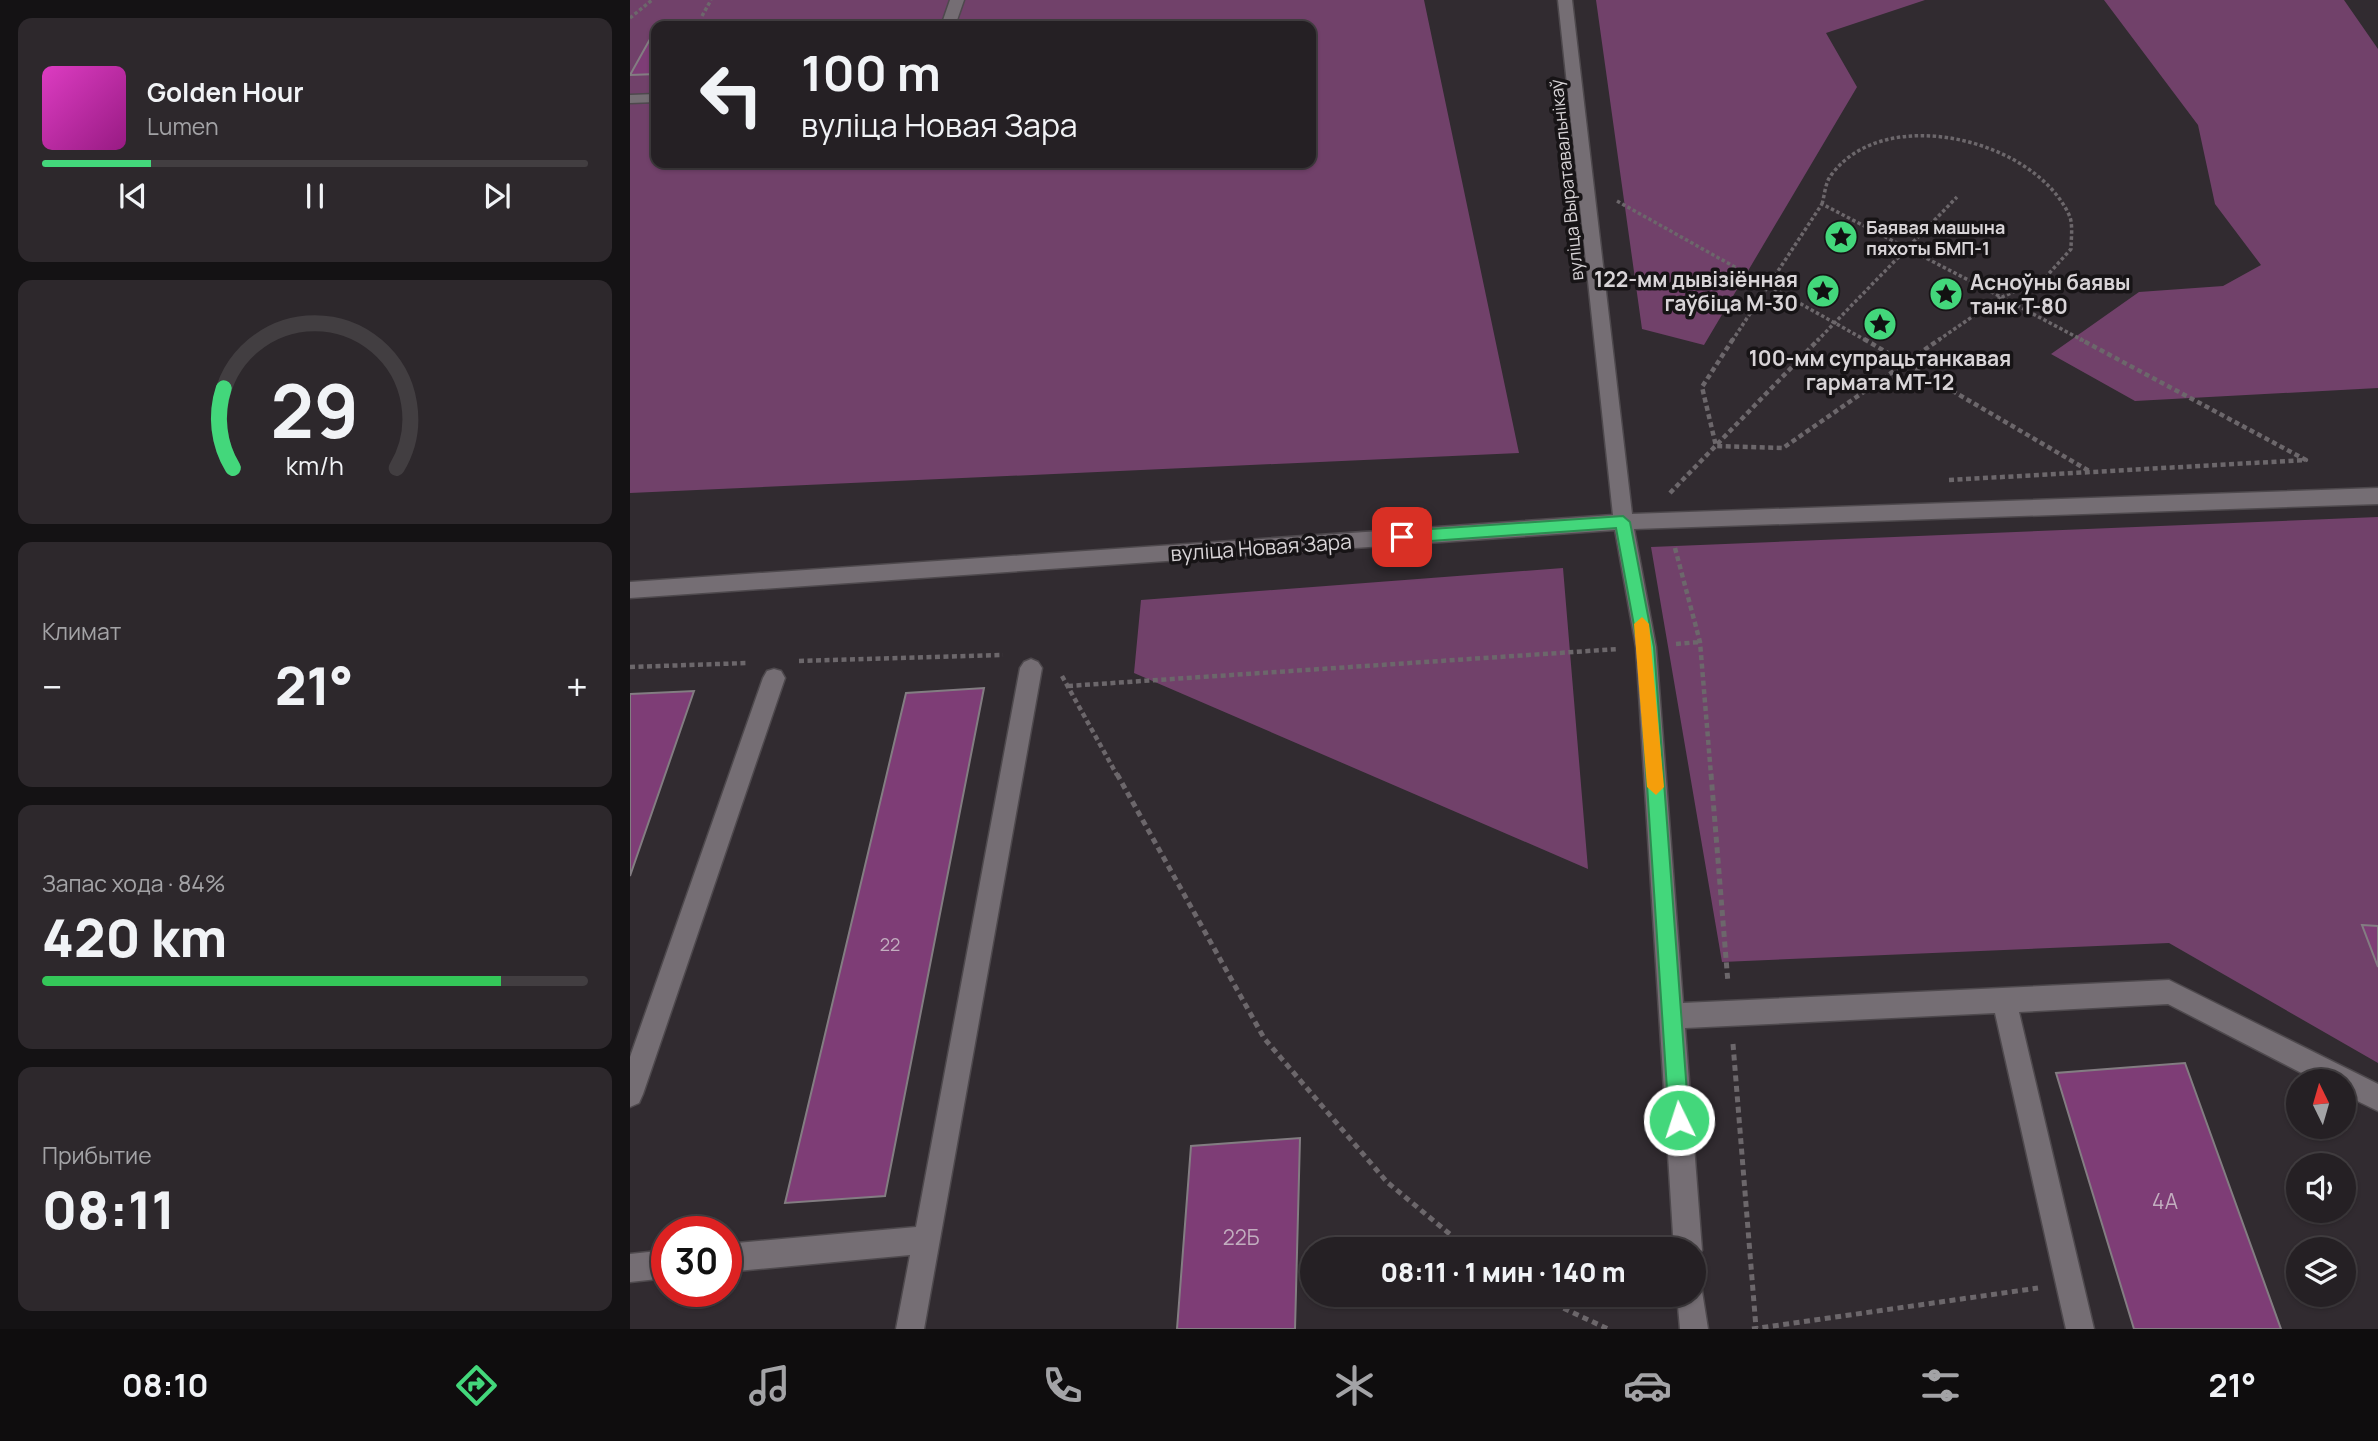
<!DOCTYPE html>
<html lang="ru">
<head>
<meta charset="utf-8">
<style>
	:root { --surface:#252024; --page:#2d282c; --text:#f1f3f6; --muted:#a3a3a6; --line:#423e41; --accent:#43d77b }
	body { margin:0; font-family:Manrope,sans-serif; background:var(--page); color:var(--text); height:100vh; display:flex; flex-direction:column; font-size:26px; white-space:nowrap }
	* { box-sizing:border-box; margin:0 }
	p { font-size:23px; color:var(--muted) }
	.icon { flex:none; width:38px; height:38px; fill:none; stroke:currentColor; stroke-width:2; stroke-linecap:round; stroke-linejoin:round }
	.map { position:relative; flex:1; overflow:hidden }
	.details { display:flex; flex-direction:column; gap:18px; padding:18px; background:#141214; width:630px }
	.details>* { flex:none }
	.banner { position:absolute; left:21px; top:21px; width:665px; height:147px; border-radius:14px; box-shadow:0 2px 5px #0004,0 0 0 2px var(--line); background:#252024; color:var(--text); overflow:hidden }
	.needle { width:46px; rotate:355deg }
	.controls { position:absolute; left:1656px; top:1069px; display:grid; gap:14px }
	.controls a { display:grid; place-items:center; width:70px; height:70px; border-radius:50%; background:var(--surface); box-shadow:0 2px 5px #0004,0 0 0 2px var(--line); font-size:35px }
	.speed { position:absolute; left:21px; top:1216px; display:flex; gap:14px; font-size:35px; font-weight:700; text-align:center }
	.speed>* { display:grid; place-content:center; width:91px; height:91px; border-radius:50%; background:var(--surface); box-shadow:0 2px 5px #0004,0 0 0 2px var(--line); line-height:1 }
	.speed .limit { border:10px solid #d22; background:#fff; color:#111 }
	.pin { position:absolute; display:grid; place-items:center; width:60px; height:60px; color:#fff; margin:-30px; border-radius:14px; box-shadow:0 4px 10px #0006 }
	.me { position:absolute; width:77px; margin:-38px; rotate:356deg; stroke-linejoin:round; filter:drop-shadow(0 0 5px #0008) }
	.turn { display:flex; align-items:center; gap:24px; height:147px; padding:0 35px; font-size:32px }
	.turn .icon { width:91px; height:91px; stroke-width:2.5 }
	.turn b { display:block; font-size:49px; line-height:60px }
	.big { font-size:52px; font-weight:800; line-height:1.1 }
	.details .widget { flex:1; display:flex; flex-direction:column; justify-content:center; gap:10px; min-width:0; padding:0 24px; border-radius:14px; background:var(--page) }
	.details .dial { align-items:center; gap:0 }
	.dial svg { height:182px; overflow:visible; fill:none; stroke:var(--line); stroke-width:7; stroke-linecap:round; text-anchor:middle }
	.dial text { fill:var(--text); stroke:none }
	.song { display:flex; align-items:center; gap:21px }
	.cover { width:84px; height:84px; border-radius:10px; background:linear-gradient(135deg,hsl(310 70% 55%),hsl(310 70% 35%)) }
	.played { height:7px; border-radius:4px; background:linear-gradient(90deg,var(--accent) 20%,var(--line) 20%) }
	.keys { display:flex; justify-content:space-around; direction:ltr }
	.heat { display:flex; justify-content:space-between; align-items:center; font-size:38px; direction:ltr }
	.charge { height:10px; border-radius:5px; background:linear-gradient(90deg,#34c759 84%,var(--line) 0) }
	.trip { position:absolute; left:670px; top:1237px; width:406px; height:70px; border-radius:35px; background:var(--surface); box-shadow:0 2px 5px #0004,0 0 0 2px var(--line); font-weight:800; line-height:70px; text-align:center }
	.dock { display:flex; height:112px; justify-content:space-around; align-items:center; background:#0f0d0e; color:var(--muted) }
	.dock .icon { width:49px; height:49px }
	.dock .active { color:var(--accent) }
	.dock b { font-size:32px; color:var(--text) }
	main { display:flex; flex:1; min-height:0 }
	.map>svg:first-child { display:block }
	.green { fill:#71416a; fill-rule:evenodd }
	.building { fill:#7e3d76; stroke:#837d82; stroke-width:2 }
	.lines { fill:none; stroke-linecap:round; stroke-linejoin:round }
	.minor-casing { stroke:#4e494d; stroke-width:3 }
	.path-far2 { stroke:#6c676b; stroke-width:3.5; stroke-dasharray:3.5 2.5; stroke-linecap:butt }
	.path-far1 { stroke:#6c676b; stroke-width:4.5; stroke-dasharray:5 3.5; stroke-linecap:butt }
	.path { stroke:#6c676b; stroke-width:5; stroke-dasharray:6 4.5; stroke-linecap:butt }
	.minor { fill:#756e74; fill-rule:evenodd }
	.route { fill:#43d77b; stroke:#2c8c50; stroke-width:2 }
	.slow { fill:#f59e0b }
	.labels { text-anchor:middle; dominant-baseline:central; stroke-width:7; stroke-linejoin:round; paint-order:stroke }
	.far-street-label { font-size:18px; fill:#d8d4d7; stroke:#171416 }
	.far-poi-label { font-size:18px; font-weight:bold; fill:#d8d4d7; stroke:#171416; text-anchor:start }
	.number-label { font-size:18px; fill:#c2aebf }
	.poi-label { font-size:21px; font-weight:bold; fill:#d8d4d7; stroke:#171416; text-anchor:end }
	.street-label { font-size:21px; fill:#d8d4d7; stroke:#171416 }
	.near-number-label { font-size:21px; fill:#c2aebf }
</style>
</head>
<body>
<main>
<section class="details">
<div class="widget">
<div class="song"><i class="cover"></i><div><b>Golden Hour</b><p>Lumen</p></div></div>
<div class="played"></div>
<div class="keys"><svg class="icon" aria-label="previous" viewBox="0 0 24 24"><path d="M18 5L8 12l10 7zM5 5v14"/></svg><svg class="icon" aria-label="pause" viewBox="0 0 24 24"><path d="M8 5v14M16 5v14"/></svg><svg class="icon" aria-label="next" viewBox="0 0 24 24"><path d="M6 5l10 7-10 7zM19 5v14"/></svg></div>
</div>
<div class="widget dial"><svg viewBox="0 0 100 80">
<path d="M14 69A42 42 0 1 1 86 69"/>
<path d="M14 69A42 42 0 0 1 10 34" stroke="#43d77b"/>
<text x="50" y="56" font-size="32" font-weight="700">29</text>
<text x="50" y="72" font-size="11">km/h</text>
</svg></div>
<div class="widget"><p>Климат</p>
<div class="heat"><a>−</a><b class="big">21°</b><a>+</a></div>
</div>
<div class="widget"><p>Запас хода · 84%</p><b class="big">420 km</b><div class="charge"></div></div>
<div class="widget"><p>Прибытие</p><b class="big">08:11</b></div>
</section>
<div class="map">
<svg width="1748" height="1329" viewBox="0 0 1748 1329">
	<rect width="100%" height="100%" fill="#312b30"/>
	<path class="green" d="M0 0H794L889 453 0 493ZM26 26H681V163H26Z
		M966 0H1295L1196 33 1227 87 1074 345 1012 329Z
		M1474 0H1714L1748 49V388L1505 401 1421 354 1509 292 1593 286 1631 265 1585 204 1568 125Z
		M1748 517V1063L1539 943 1092 962 1021 547Z
		M933 568 958 869 504 673 511 600Z"/>
	<path class="building" d="M238 23 237 26H163Z
		M24 32H26V74L0 75Z
		M354 688 255 1196 155 1203 276 693Z
		M64 691 0 876V694Z
		M1732 925 1748 926V967Z
		M1555 1063 1651 1329H1504L1426 1073Z
		M670 1138 665 1329H547L561 1146Z"/>
	<g class="lines">
		<defs>
			<path id="minor" d="M320 0H334L325 26H311Z
				M928 0H942L1002 514 1748 488V504L1004 529 1026 647 1053 1003 1539 980 1748 1084V1111L1713 1094V1082H1689L1538 1004 1389 1012 1464 1329H1436L1365 1013 1055 1028 1072 1250 1064 1261V1250H1044L1006 647 985 530 0 598V582L983 515Z
				M26 94V102L0 103V95Z
				M401 659 408 662 412 668 294 1329H266L280 1255 96 1272V1244L286 1227 390 668 394 662Z
				M144 669 151 671 155 678 13 1094 9 1103 0 1107V1057L133 678 137 671Z
				M37 1250V1278L0 1282V1254Z
				M1064 1282 1071 1285 1078 1329H1050L1047 1295H1064Z"/>
		</defs>
		<use href="#minor" class="minor-casing"/>
		<path class="path-far2" d="M72 16 81 0
			M0 18 22 0
			M987 201 1237 341
			M1192 204C1195 194 1195 182 1202 174 1256 102 1407 140 1440 217 1443 227 1441 239 1441 249L1414 279 1372 297
			M1371 297 1454 341
			M1102 341 1192 204 1371 297 1307 341
			M1187 341 1327 197"/>
		<path class="path-far1" d="M1103 339 1072 387 1086 446 1153 448 1310 339
			M1234 339 1459 471
			M1319 480 1676 460 1450 339
			M1040 493 1189 339
			M1045 548 1070 642 1081 775
			M1046 644 1070 642
			M169 661 373 655
			M0 667 118 663
			M432 676 487 775
			M438 686 988 649"/>
		<path class="path" d="M487 774 634 1038 757 1182 839 1250
			M1081 774 1098 983
			M1103 1044 1126 1328
			M905 1295 978 1329
			M1122 1329 1408 1288"/>
		<use href="#minor" class="minor"/>
	</g>
	<path class="route" d="M993 516 1000 522 1024 647 1059 1120 1056 1127 1049 1130 1042 1127 1039 1120 1008 647 986 528 772 543 765 537 772 531Z"/>
	<path class="slow" d="M1012 617 1019 624 1034 787 1026 795 1017 787 1004 624Z"/>
	<defs>
		<symbol id="sight-disc" viewBox="-11 -11 22 22"><circle r="9.5" fill="#43d77b" stroke="#171416"/><path d="M0-6L1.8-2.2L6-1.7L2.9 1.2L3.7 5.4L0 3.3L-3.7 5.4L-2.9 1.2L-6-1.7L-1.8-2.2Z" fill="#111"/></symbol>
	</defs>
	<g fill-rule="evenodd">
		<use href="#sight-disc" x="1192" y="218" width="38" height="38"/>
		<use href="#sight-disc" x="1174" y="272" width="38" height="38"/>
		<use href="#sight-disc" x="1297" y="275" width="38" height="38"/>
		<use href="#sight-disc" x="1231" y="305" width="38" height="38"/>
	</g>
	<g class="labels">
		<g class="far-street-label">
			<text transform="translate(936 180) rotate(-96)">вуліца Выратавальнікаў</text>
		</g>
		<g class="far-poi-label">
			<text x="1236" y="227">Баявая машына<tspan x="1236" dy="21">пяхоты БМП-1</tspan></text>
		</g>
		<g class="number-label">
			<text x="260" y="944">22</text>
		</g>
		<g class="poi-label">
			<text x="1168" y="279">122-мм дывізіённая<tspan x="1168" dy="24">гаўбіца М-30</tspan></text>
			<text x="1340" y="282" text-anchor="start">Асноўны баявы<tspan x="1340" dy="24">танк Т-80</tspan></text>
			<text x="1250" y="358" text-anchor="middle">100-мм супрацьтанкавая<tspan x="1250" dy="24">гармата МТ-12</tspan></text>
		</g>
		<g class="street-label">
			<text transform="translate(631 547) rotate(-4)">вуліца Новая Зара</text>
		</g>
		<g class="near-number-label">
			<text x="1535" y="1201">4А</text>
			<text x="611" y="1237">22Б</text>
		</g>
	</g>
</svg>
<div class="controls">
<a><svg class="needle" viewBox="-14 -14 28 28"><path d="M0-13l5 13h-10z" fill="#e53935"/><path d="M0 13l5-13h-10z" fill="#a3a3a6"/></svg></a>
<a><svg class="icon" aria-label="sound" viewBox="0 0 24 24"><path d="M4 9h4l5-4v14l-5-4H4zM17 9q2 3 0 6"/></svg></a>
<a><svg class="icon" aria-label="layers" viewBox="0 0 24 24"><path d="M12 4l9 5-9 5-9-5zM3 14l9 5 9-5"/></svg></a>
</div>
<div class="speed"><div class="limit">30</div></div>
<div class="pin" style="left:772px;top:537px;background:#d93025"><svg class="icon" aria-label="arrive" viewBox="0 0 24 24"><path d="M6 21V4h12l-3 4 3 4H6"/></svg></div>
<svg class="me" style="left:1049px;top:1120px" viewBox="-20 -20 40 40"><circle r="17" fill="#43d77b" stroke="#fff" stroke-width="3"/><path d="M0-11L8 9 0 5-8 9z" fill="#fff"/></svg>
<div class="trip">08:11 · 1 мин · 140 m</div>
<div class="banner">
<div class="turn"><svg class="icon" aria-label="left" viewBox="0 0 24 24"><path d="M17 20v-9H6M10 6l-5 5 5 5"/></svg><div><b>100 m</b>вуліца Новая Зара</div></div>
</div>
</div>
</main>
<nav class="dock">
<b>08:10</b>
<svg class="icon active" aria-label="directions" viewBox="0 0 24 24"><path d="M12 3l9 9-9 9-9-9zM9 14v-3h6M13 9l2 2-2 2"/></svg>
<svg class="icon" aria-label="music" viewBox="0 0 24 24"><path d="M9 18V5l10-2v13"/><circle cx="6" cy="18" r="3"/><circle cx="16" cy="16" r="3"/></svg>
<svg class="icon" aria-label="phone" viewBox="0 0 24 24"><path d="M5 4h4l2 5-3 2q2 4 5 5l2-3 5 2v4C11 20 4 13 5 4z"/></svg>
<svg class="icon" aria-label="climate" viewBox="0 0 24 24"><path d="M12 3v18M4 7l16 10M4 17L20 7"/></svg>
<svg class="icon" aria-label="car" viewBox="0 0 24 24"><path d="M5 17H2v-5l4-1 3-4h7l3 4 3 1v5h-3M9 17h6M6 11h13"/><circle cx="7" cy="17" r="2"/><circle cx="17" cy="17" r="2"/></svg>
<svg class="icon" aria-label="filters" viewBox="0 0 24 24"><path d="M4 7h16M4 17h16"/><circle cx="9" cy="7" r="2"/><circle cx="15" cy="17" r="2"/></svg>
<b>21°</b>
</nav>
</body>
</html>
